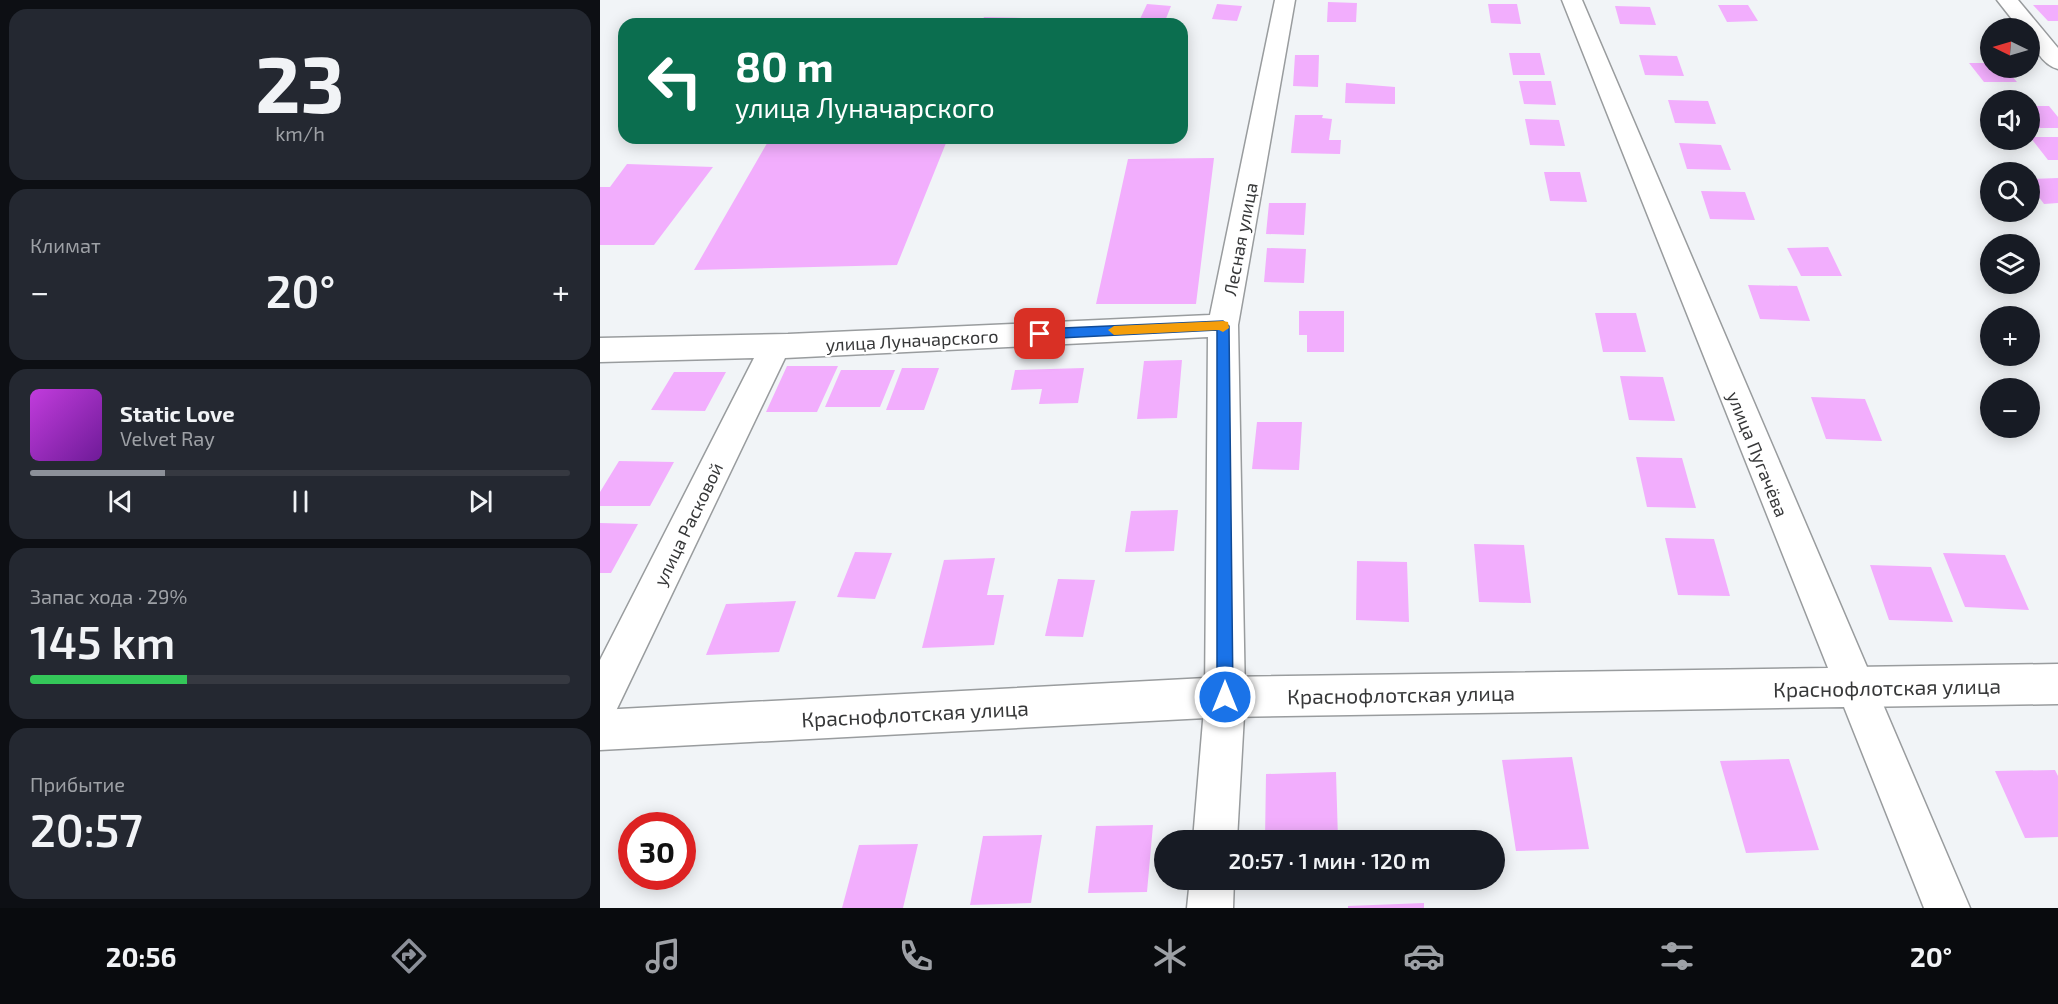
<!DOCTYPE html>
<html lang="ru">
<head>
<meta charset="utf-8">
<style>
	:root { --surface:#171b24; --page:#242831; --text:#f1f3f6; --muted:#9ea1a6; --line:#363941; --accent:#8c9099 }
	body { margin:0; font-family:"Exo 2",sans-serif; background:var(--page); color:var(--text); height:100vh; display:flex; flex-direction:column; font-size:22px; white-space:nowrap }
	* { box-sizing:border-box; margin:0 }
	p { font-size:20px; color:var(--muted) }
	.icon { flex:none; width:33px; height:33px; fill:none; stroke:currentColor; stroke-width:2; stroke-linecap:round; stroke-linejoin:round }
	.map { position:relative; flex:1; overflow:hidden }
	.sheet { display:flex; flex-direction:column; gap:9px; padding:9px; background:#0d0f14; width:600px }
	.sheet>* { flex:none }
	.banner { position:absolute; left:18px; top:18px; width:570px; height:126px; border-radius:18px; box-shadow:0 3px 15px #0003; background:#0b6e4f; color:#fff; overflow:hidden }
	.needle { width:39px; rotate:275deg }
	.buttons { position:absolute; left:1380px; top:18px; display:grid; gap:12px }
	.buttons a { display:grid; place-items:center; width:60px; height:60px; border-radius:50%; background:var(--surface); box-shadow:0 3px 15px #0003; font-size:30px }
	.speed { position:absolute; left:18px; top:812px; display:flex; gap:12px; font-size:30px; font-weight:700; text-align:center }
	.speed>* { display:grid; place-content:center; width:78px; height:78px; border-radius:50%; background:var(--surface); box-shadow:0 3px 15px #0003; line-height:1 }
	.speed .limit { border:9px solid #d22; background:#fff; color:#111 }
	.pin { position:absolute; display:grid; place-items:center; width:51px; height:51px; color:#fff; margin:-26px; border-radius:12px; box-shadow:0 3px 9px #0006 }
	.me { position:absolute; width:66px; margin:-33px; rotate:0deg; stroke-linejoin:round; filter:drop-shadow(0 0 4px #0008) }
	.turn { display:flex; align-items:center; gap:21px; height:126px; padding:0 18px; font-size:27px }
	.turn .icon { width:78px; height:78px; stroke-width:2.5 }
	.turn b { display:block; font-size:42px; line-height:51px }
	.big { font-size:45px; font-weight:600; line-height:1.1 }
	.sheet .widget { flex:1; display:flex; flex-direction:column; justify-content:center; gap:9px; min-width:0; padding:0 21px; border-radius:18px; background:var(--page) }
	.sheet .dial { align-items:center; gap:0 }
	.dial b { font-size:78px; line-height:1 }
	.song { display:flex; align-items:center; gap:18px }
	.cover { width:72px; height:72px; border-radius:9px; background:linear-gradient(135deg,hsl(290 70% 55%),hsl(280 70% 35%)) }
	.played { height:6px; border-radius:3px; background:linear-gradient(90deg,var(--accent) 25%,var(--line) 25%) }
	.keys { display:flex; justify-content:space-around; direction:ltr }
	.heat { display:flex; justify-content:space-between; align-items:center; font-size:33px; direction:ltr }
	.charge { height:9px; border-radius:4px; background:linear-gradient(90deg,#34c759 29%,var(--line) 0) }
	.trip { position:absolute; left:554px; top:830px; width:351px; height:60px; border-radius:30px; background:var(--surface); box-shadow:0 3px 15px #0003; font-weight:600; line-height:60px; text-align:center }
	.tabs { display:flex; height:96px; justify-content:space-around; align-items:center; background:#090b0e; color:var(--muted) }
	.tabs .icon { width:42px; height:42px }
	.tabs .active { color:var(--accent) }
	.tabs b { font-size:27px; color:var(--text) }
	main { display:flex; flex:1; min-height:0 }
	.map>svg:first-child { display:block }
	.building { fill:#f2aefd }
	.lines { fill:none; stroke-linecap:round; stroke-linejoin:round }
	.street-casing { stroke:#999c9e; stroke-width:3 }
	.secondary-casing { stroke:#999c9e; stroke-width:3 }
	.street { fill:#fff; fill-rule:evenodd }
	.secondary { fill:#fff; fill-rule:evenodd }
	.route { fill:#1a73e8; stroke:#114b97; stroke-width:1.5 }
	.slow { fill:#f59e0b }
	.labels { text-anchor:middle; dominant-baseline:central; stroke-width:4.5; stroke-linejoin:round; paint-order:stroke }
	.street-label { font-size:18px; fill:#373839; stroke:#fff }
	.near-street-label { font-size:21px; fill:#373839; stroke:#fff }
</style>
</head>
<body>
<main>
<section class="sheet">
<div class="widget dial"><b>23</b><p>km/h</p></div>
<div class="widget"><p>Климат</p>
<div class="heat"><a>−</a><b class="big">20°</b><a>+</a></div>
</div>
<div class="widget">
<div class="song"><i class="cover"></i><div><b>Static Love</b><p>Velvet Ray</p></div></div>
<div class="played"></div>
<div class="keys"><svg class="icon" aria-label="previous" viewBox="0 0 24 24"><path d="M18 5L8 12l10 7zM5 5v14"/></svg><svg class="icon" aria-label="pause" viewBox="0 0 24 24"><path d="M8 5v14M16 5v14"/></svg><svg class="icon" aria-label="next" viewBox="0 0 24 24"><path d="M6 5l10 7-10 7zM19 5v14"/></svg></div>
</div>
<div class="widget"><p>Запас хода · 29%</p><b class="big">145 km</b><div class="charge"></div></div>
<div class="widget"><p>Прибытие</p><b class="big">20:57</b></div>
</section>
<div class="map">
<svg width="1458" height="908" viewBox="0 0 1458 908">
	<rect width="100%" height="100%" fill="#f1f4f7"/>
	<path class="building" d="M728 2 757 3 756 22H727Z
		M547 4 571 6 565 21 540 19Z
		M617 4 642 6 637 21 612 19Z
		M888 4H917L921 24 891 23Z
		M1118 5H1148L1158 21 1127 22Z
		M1433 5H1458V21H1448Z
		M1015 6 1050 7 1056 25 1020 24Z
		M384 17 423 18 420 24H381Z
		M909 53H940L945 75H913Z
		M695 55H719L718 87 693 86Z
		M1039 55 1077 56 1084 76 1045 75Z
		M1369 63H1390V68H1405L1417 82H1384Z
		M919 81H951L956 105 924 104Z
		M746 83 795 87V104L745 103Z
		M1068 100 1108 101 1116 124 1075 123Z
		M1430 106H1449L1458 117V128H1432L1430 125Z
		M695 115H723L722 118 732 119 729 140H741L740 154 691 153Z
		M925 119 959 120 965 146 930 145Z
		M1430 137H1458V160H1448Z
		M170 138H348L297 265 94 270Z
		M1079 143 1121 145 1131 170 1087 169Z
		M614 158 596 304H496L528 159Z
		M27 164 113 167 54 245H0V187H10Z
		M944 172H980L987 202 950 201Z
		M1458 178V203L1444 204 1430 185V179Z
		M1101 191 1145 192 1155 220 1110 219Z
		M669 203H706L704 235 666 234Z
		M1228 247 1242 276H1201L1187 248Z
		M667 248 706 249 704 283 664 282Z
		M1148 285 1197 286 1210 321 1160 319Z
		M699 311H744V352H707V335H699Z
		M995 313H1036L1046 352H1003Z
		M582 360 577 418 537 419 544 361Z
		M187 366H238L217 412H166Z
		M302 368H339L324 410H286Z
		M484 368 478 403 439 404 442 389 411 390 415 370Z
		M241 370H295L280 407H225Z
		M74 372H126L105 411 51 410Z
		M1020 376 1063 377 1075 421 1029 420Z
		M1211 397 1265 399 1282 441 1226 439Z
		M657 422H702L699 470 652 469Z
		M1036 457 1082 458 1096 508 1047 507Z
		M19 461 74 462 50 506H0V492Z
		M578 510 574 551 525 552 531 511Z
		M0 523 38 524 11 573H0Z
		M1065 538 1114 539 1130 596 1078 595Z
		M874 544 924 545 931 603 879 602Z
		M255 552 292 553 275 599 237 597Z
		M1343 553 1405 555 1429 610 1365 607Z
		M395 558 387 595H404L394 645 322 648 344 560Z
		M757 561 807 562 809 622 756 620Z
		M1270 565 1331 567 1353 622 1289 620Z
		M458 579 495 580 483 637 445 636Z
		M196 601 179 652 106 655 126 604Z
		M972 757 989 849 916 851 902 760Z
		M1189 759 1219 850 1146 853 1120 761Z
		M1455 770 1458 776V837L1425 838 1395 771Z
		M736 772 738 840H665L666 774Z
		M553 825 547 892 488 893 496 826Z
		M442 835 431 903 370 905 383 836Z
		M318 844 303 908H242L259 845Z
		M824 903V908H748V906Z"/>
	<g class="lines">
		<defs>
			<path id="street" d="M675 0H695L638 325 645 697 637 840H593L605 697 608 337 185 358 14 715 0 721V660L154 358 0 362V338L188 334 610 315Z
				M1397 0H1418L1458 48V69C1442 65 1430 44 1430 28H1419Z
				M1458 664V704L1254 707 1240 701 1234 687 1240 673 1254 667Z
				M590 879H634L633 908H587Z"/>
			<path id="secondary" d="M962 0H982L1370 908H1324L1244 707 625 717 0 750V710L625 677 1228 668Z"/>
		</defs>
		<use href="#street" class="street-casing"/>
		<use href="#secondary" class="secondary-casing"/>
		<use href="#street" class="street"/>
		<use href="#secondary" class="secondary"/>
	</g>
	<path class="route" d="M623 321 629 326 633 697 631 702 625 705 619 702 617 697V330L440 339 434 334 440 329Z"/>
	<path class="slow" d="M623 321 628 322 629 328 623 332 619 330 514 335 508 330 514 326Z"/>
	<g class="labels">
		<g class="street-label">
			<text transform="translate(640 239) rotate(-79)">Лесная улица</text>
			<text transform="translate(312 340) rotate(-3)">улица Луначарского</text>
			<text transform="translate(1158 454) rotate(68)">улица Пугачёва</text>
			<text transform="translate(88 524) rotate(-64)">улица Расковой</text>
		</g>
		<g class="near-street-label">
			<text transform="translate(1287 687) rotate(-1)">Краснофлотская улица</text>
			<text transform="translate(801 694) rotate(-1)">Краснофлотская улица</text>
			<text transform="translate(315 713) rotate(-3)">Краснофлотская улица</text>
		</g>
	</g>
</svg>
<div class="buttons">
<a><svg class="needle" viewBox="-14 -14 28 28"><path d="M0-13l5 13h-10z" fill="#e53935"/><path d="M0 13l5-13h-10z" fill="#9ea1a6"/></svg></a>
<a><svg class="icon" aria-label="sound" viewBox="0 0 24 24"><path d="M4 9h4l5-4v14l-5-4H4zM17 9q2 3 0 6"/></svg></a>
<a><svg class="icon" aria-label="search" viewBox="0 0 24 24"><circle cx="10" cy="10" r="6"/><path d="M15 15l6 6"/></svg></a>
<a><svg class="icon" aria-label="layers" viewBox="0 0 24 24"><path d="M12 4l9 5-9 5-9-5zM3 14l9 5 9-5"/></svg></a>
<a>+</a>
<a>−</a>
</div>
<div class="speed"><div class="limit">30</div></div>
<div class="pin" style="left:440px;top:334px;background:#d93025"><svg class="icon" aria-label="arrive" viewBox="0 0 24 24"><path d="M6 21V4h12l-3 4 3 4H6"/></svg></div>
<svg class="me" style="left:625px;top:697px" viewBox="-20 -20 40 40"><circle r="17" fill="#1a73e8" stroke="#fff" stroke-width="3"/><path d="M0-11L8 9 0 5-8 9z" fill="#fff"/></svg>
<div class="trip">20:57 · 1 мин · 120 m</div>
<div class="banner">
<div class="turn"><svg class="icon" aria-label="left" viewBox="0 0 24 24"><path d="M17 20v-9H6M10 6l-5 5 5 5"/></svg><div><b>80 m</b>улица Луначарского</div></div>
</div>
</div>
</main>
<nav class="tabs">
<b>20:56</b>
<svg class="icon active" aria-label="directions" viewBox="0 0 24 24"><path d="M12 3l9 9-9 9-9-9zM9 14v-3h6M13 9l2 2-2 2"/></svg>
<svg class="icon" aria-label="music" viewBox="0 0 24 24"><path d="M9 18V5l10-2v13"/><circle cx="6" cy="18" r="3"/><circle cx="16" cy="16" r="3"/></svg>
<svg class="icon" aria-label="phone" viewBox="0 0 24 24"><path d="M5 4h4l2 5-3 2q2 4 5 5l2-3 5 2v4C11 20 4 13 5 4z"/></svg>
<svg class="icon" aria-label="climate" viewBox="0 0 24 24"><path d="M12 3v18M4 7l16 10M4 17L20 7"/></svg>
<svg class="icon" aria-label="car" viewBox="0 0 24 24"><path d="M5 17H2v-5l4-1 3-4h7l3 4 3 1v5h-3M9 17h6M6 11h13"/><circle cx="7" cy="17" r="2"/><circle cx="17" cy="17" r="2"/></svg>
<svg class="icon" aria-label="filters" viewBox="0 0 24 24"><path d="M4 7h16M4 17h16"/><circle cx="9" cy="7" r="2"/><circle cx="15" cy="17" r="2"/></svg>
<b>20°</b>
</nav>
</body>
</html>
